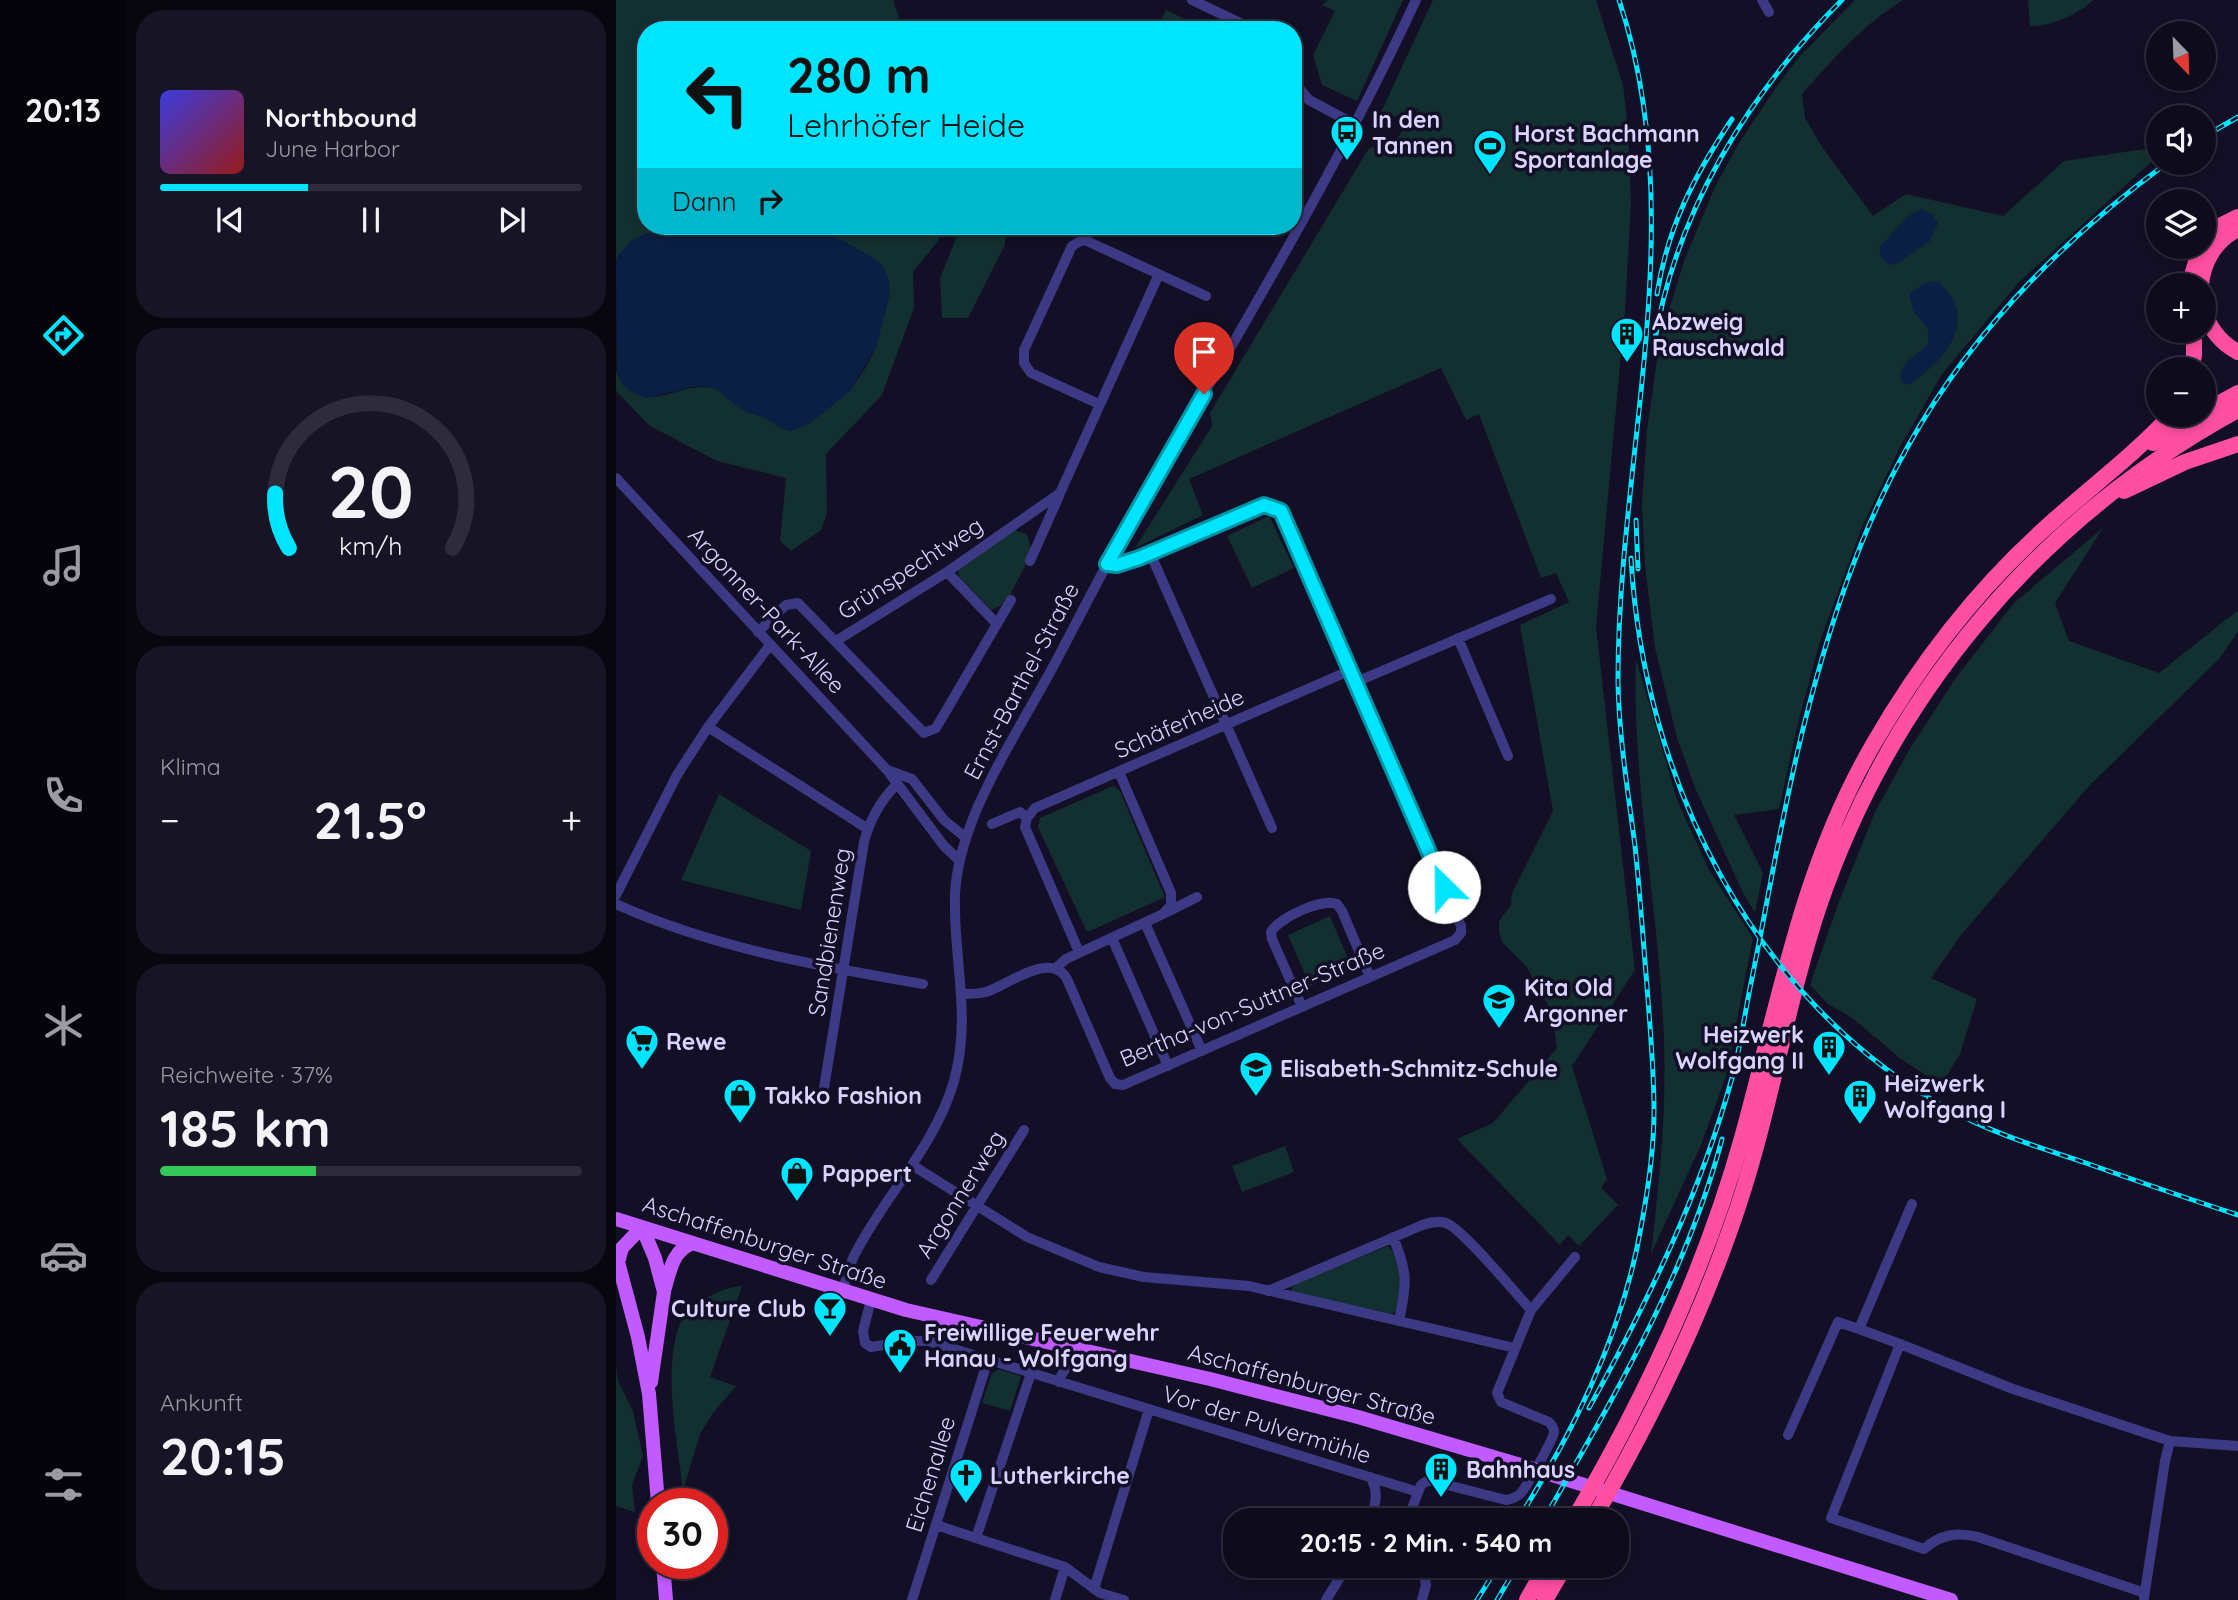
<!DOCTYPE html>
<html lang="de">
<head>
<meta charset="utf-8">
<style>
	:root { --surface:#0e0b1c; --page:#171425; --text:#f1f3f6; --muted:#9b9ba3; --line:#2e2b3b; --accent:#00e5ff }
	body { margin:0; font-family:Quicksand,sans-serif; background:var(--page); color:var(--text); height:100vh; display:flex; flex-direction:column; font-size:26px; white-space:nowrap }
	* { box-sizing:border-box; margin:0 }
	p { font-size:23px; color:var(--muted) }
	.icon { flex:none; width:38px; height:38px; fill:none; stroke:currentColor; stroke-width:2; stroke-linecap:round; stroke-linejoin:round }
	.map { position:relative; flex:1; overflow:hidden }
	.side { display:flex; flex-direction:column; gap:10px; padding:10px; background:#08060f; width:490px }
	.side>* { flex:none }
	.top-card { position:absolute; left:21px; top:21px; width:665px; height:214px; border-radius:28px; box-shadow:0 4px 10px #0003,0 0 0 2px var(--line); background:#00e5ff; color:#111; overflow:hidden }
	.needle { width:46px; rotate:157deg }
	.controls { position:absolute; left:1530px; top:21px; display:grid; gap:14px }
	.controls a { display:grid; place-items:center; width:70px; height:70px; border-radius:50%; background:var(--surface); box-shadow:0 4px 10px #0003,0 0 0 2px var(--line); font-size:35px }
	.speed { position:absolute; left:21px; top:1488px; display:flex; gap:14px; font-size:35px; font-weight:700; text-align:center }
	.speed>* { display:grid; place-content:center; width:91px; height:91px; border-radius:50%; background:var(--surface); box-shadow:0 4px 10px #0003,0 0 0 2px var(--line); line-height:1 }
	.speed .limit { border:10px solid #d22; background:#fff; color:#111 }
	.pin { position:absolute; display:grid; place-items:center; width:60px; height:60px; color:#fff; margin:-72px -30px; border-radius:50% 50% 50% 0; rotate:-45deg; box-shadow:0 0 7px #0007 }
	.pin .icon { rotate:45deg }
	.me { position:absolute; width:77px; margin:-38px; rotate:337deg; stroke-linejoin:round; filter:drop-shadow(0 0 5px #0008) }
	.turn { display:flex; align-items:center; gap:24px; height:147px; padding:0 35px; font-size:32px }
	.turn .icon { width:91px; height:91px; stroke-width:2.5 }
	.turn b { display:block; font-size:49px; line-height:60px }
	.then { display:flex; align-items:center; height:66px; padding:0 35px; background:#0003; gap:14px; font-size:26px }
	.big { font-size:52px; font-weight:700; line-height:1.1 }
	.side .widget { flex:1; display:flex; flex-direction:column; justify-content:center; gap:10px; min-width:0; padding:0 24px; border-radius:28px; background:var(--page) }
	.side .dial { align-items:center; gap:0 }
	.dial svg { height:182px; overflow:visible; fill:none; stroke:var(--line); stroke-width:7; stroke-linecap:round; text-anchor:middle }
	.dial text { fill:var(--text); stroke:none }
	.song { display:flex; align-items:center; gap:21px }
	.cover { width:84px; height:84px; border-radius:10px; background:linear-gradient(135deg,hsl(240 70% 55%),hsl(0 70% 35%)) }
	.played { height:7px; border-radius:4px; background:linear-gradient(90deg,var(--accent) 35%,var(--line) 35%) }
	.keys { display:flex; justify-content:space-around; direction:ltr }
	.heat { display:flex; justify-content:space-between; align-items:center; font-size:38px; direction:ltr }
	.charge { height:10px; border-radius:5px; background:linear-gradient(90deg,#34c759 37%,var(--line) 0) }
	.trip { position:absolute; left:607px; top:1508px; width:406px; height:70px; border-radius:28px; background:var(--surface); box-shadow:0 4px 10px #0003,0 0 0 2px var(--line); font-weight:700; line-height:70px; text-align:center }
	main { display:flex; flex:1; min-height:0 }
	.dock { display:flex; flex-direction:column; width:126px; justify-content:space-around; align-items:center; background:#06040b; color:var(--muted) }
	.dock .icon { width:49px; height:49px }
	.dock .selected { color:var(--accent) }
	.dock b { font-size:32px; color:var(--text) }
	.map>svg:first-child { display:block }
	.green { fill:#12302f }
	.water { fill:#0a1f44 }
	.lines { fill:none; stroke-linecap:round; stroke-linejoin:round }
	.minor { stroke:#3d3a85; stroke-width:10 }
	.major { stroke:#c25bff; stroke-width:14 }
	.highway { stroke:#ff4fa3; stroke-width:16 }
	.rail-casing { stroke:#00e5ff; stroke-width:5 }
	.rail { stroke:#130f26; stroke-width:2.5; stroke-dasharray:8; stroke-linecap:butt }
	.route-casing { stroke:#0095a6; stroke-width:18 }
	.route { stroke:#00e5ff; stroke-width:12 }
	.labels { text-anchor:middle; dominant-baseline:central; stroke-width:7; stroke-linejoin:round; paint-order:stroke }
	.poi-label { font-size:23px; font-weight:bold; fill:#d9d4ff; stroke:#130f26; text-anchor:start }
	.street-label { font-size:23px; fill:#d9d4ff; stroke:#130f26 }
</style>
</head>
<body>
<main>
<nav class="dock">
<b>20:13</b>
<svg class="icon selected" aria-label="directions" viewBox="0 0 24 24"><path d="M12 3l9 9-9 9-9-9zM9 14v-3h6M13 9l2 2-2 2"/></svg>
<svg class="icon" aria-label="music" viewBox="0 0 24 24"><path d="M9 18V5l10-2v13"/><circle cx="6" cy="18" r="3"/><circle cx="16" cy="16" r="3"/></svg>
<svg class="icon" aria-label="phone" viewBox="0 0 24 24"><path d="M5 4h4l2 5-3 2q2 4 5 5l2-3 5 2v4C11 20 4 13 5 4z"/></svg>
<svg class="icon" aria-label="climate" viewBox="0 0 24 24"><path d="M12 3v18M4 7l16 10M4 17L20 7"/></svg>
<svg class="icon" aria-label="car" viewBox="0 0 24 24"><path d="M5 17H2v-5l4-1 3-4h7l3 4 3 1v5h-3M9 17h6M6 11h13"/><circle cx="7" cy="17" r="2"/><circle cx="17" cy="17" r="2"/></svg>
<svg class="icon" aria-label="filters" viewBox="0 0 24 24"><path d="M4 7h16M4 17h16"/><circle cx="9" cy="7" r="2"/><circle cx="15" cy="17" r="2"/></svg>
</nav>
<section class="side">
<div class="widget">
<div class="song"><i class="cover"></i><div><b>Northbound</b><p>June Harbor</p></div></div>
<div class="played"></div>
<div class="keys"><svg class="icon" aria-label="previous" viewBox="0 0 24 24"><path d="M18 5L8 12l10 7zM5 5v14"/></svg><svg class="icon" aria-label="pause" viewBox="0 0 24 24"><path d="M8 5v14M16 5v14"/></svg><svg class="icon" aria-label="next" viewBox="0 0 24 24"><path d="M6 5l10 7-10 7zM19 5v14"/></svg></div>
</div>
<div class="widget dial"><svg viewBox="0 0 100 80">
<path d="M14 69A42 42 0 1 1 86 69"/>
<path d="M14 69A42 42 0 0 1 8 45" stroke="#00e5ff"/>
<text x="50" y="56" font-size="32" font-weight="700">20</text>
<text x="50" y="72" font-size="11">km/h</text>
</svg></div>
<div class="widget"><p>Klima</p>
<div class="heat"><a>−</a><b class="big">21.5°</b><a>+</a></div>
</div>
<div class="widget"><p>Reichweite · 37%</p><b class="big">185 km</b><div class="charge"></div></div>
<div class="widget"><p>Ankunft</p><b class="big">20:15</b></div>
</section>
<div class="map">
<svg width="1622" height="1600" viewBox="0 0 1622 1600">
	<rect width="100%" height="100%" fill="#130f26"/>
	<path class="green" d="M0 0H277L287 30H30V226H77C43 230 20 230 0 260Z
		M712 0H787L741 101 706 85 697 55 719 11 706 5Z
		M817 0H980L1007 85 1012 129 1015 203 1009 311 980 627 1019 970 956 1066 991 1179 985 1188 1002 1205 963 1246 952 1235 944 1245 841 1139 877 1123 941 1048 936 1012 910 966 886 942 883 932V921L895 905 896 893 937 811 904 625 953 602 940 573 925 578 863 414 850 420 825 368 573 479 587 515 519 548 596 426 594 413 753 148 777 144 803 108 777 117 765 112Z
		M1239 0H1287C1248 24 1216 60 1186 94L1189 118 1206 147 1257 216 1290 194 1387 216 1448 161 1542 147V156L1403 282 1326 374 1284 447 1246 527 1204 641 1181 727 1163 809 1118 815 1147 873 1139 913 1127 893 1080 790 1061 738 1039 648 1029 566 1026 504 1031 430 1044 339 1068 261 1099 187 1123 143 1161 86 1183 57Z
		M1412 0H1477C1463 14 1434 27 1414 26Z
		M550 10 571 20 566 30H540Z
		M191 226H328L322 241 297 272 298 308 266 395 210 454 211 513 205 530 175 551 164 541 170 478 101 461 34 426 0 391V369C1 375 4 378 8 383 35 416 66 378 100 389L159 423 164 428 234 391 250 367 260 347 262 261 227 241Z
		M345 226H390L389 245 352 318H326L324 278Z
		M653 516 678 568 636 588 611 536Z
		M1487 528 1439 603 1453 641 1543 673 1622 610V632L1603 659 1473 786 1345 935 1315 978 1361 999 1344 1054 1325 1085 1285 1059 1235 1017 1212 1004 1194 985 1222 904 1259 812 1293 750 1339 679 1398 603Z
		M398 530 411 534 416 552 390 603 375 610 343 577 342 569Z
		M1020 659 1061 800 1093 870 1137 938 1110 1076 1085 1145 1035 1254C1044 1176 1052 1098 1047 1020 1041 899 1016 780 1020 659Z
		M497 786 504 791 549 897 474 931 470 930 422 827 424 818Z
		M103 794 195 851 185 910 65 880Z
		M714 916 736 968 694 986 672 935Z
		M669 1146 678 1172 626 1192 616 1166Z
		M772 1246C789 1261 784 1289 782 1309L776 1314 676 1292V1287L681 1283Z
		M126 1286 94 1377 120 1386 97 1413 84 1434 67 1491C62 1444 47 1374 62 1329 70 1306 104 1287 126 1286Z
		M0 1364 2 1381 17 1411 27 1456 16 1485 19 1512 0 1506Z
		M382 1369 405 1376 394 1411 366 1403 375 1375Z"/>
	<path class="water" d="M1306 209 1316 214 1322 223 1314 241 1282 263 1273 265 1265 257 1263 247C1276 236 1290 213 1306 209Z
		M77 226H191L227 241 262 261 268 268 273 282 274 295 260 347 234 391 206 414 191 425 175 431 164 428 151 418 127 411 100 389 89 386 76 387 31 398 16 392 7 385 1 374 0 260 16 240 29 234Z
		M1311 282H1323C1330 290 1339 299 1341 310 1347 342 1316 370 1292 385L1285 382C1281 363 1300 357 1312 344V329L1298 312 1293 294Z"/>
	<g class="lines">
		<path class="minor" d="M576 0 639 30
			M1146 0 1153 12
			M677 81 693 100 740 125
			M483 404 415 373 408 363V350L456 246 466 240 471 241 590 296
			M0 478 271 770 328 846 344 861
			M534 553 656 828
			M414 561 443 496
			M331 572 380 623
			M142 632 170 605 182 603 308 733 320 728 395 600
			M842 638 892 756
			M220 641 331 572 444 493 543 274
			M740 682 935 599
			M92 727 252 829
			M271 770 296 779 328 820 350 838
			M376 824 404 812 411 818
			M0 895 61 775 92 727 154 645
			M0 904C97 948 203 966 307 984
			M549 913 581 897
			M529 923 586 1051
			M496 938 552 1066
			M463 952 409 827 411 818 419 808 735 670
			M441 967 450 959 547 914 555 905V893L503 772
			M347 994C355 994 362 994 370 992 392 985 435 950 451 979L494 1078 499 1084 507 1085 839 940 845 933V926L838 910 665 511 648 504 523 558 501 565 491 564
			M686 1007 656 939 655 932C663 918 705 898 721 904L726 911 754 977
			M207 1094 248 842C254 819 264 801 281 784
			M296 1165 411 1237 483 1267 528 1277 633 1286 899 1348
			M1296 1204 1243 1329 1284 1344 1215 1518 1308 1549C1325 1534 1341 1532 1362 1537L1529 1593
			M777 1237C792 1273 791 1283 783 1321
			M315 1280 408 1130
			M227 1290C230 1279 233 1267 238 1256 268 1196 319 1147 338 1081 356 1016 337 959 339 895 340 866 349 838 360 811 382 760 412 713 438 665 465 614 491 562 520 512 616 343 718 177 800 0
			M652 1291 804 1226C812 1223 821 1220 830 1223 847 1229 900 1294 915 1310
			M255 1300 247 1331 249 1343 255 1347 295 1341H312L802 1492
			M1284 1344 1397 1389 1554 1441
			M443 1382C448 1364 462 1356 479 1354
			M1172 1435 1222 1322 1243 1329
			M754 1477C764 1492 759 1505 754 1521
			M791 1521 805 1485 812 1480 890 1500C896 1499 901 1497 905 1493 911 1486 937 1440 938 1432 938 1427 936 1426 933 1422L885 1402 881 1393 915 1310 959 1257
			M320 1525 449 1567 484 1593 508 1600
			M360 1538 415 1373
			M478 1589 533 1409
			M1528 1598 1549 1461 1554 1441 1622 1446
			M296 1600 372 1360
			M439 1600 449 1567
			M710 1600 731 1566
			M806 1600 810 1585 806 1566"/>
		<path class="major" d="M0 1219 290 1310 594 1379 742 1417 901 1464 1335 1600
			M26 1227 6 1248 2 1262 22 1337 33 1394 42 1503
			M26 1227 39 1258 48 1292 35 1382
			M48 1291C54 1272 56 1250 77 1243
			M47 1563 50 1600"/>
		<path class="highway" d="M1587 245 1604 226 1622 217
			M1573 285 1583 252
			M1585 285C1587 261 1600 240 1622 229
			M1587 310C1594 329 1604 343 1622 352
			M1575 369 1578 355V331
			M1587 412 1622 393
			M1537 443 1582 415
			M1508 491 1569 462 1622 444
			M957 1521C1028 1400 1088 1274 1126 1138 1164 1001 1185 868 1258 743 1303 665 1359 592 1426 531 1468 492 1516 457 1555 415
			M976 1521C1031 1427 1079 1330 1115 1227 1153 1122 1168 1011 1203 906 1276 692 1424 518 1622 410
			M911 1600 930 1566
			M929 1600 949 1566"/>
		<defs>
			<path id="rail" d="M1587 137 1622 117
				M1041 294C1052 226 1078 176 1116 119
				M1038 345C1059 213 1132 94 1226 0
				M1020 520 1022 569
				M1015 558C1027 777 1136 1002 1334 1110 1376 1133 1422 1147 1467 1162 1518 1180 1570 1198 1622 1215
				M973 1408C1031 1303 1084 1195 1116 1078 1124 1049 1128 1018 1134 988 1152 901 1166 812 1188 725 1212 630 1243 533 1291 448 1354 334 1447 239 1551 163
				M901 1521C958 1432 1007 1332 1025 1227 1032 1190 1038 1149 1038 1111 1038 1069 1034 1028 1031 986 1027 939 1024 893 1019 846 1012 792 1003 737 1002 683 1001 457 1077 222 1003 0
				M927 1521C997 1398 1070 1276 1106 1139
				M861 1600 882 1566
				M881 1600 901 1566"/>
		</defs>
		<use href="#rail" class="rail-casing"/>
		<use href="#rail" class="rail"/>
	</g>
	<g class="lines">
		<defs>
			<path id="route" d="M588 394 491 564 501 565 523 558 648 505 665 511 828 887"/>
		</defs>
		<use href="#route" class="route-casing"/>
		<use href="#route" class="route"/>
	</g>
	<defs>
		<symbol id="bus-pin" viewBox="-11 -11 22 30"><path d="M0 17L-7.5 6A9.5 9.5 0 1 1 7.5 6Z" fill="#00e5ff" stroke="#130f26"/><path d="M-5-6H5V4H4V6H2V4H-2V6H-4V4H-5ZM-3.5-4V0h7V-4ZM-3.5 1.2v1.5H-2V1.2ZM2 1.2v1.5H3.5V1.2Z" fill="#111"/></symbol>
		<symbol id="stadium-pin" viewBox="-11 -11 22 30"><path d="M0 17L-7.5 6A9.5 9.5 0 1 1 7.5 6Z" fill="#00e5ff" stroke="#130f26"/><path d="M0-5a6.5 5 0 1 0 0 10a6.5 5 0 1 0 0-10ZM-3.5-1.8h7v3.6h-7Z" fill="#111"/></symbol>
		<symbol id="building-pin" viewBox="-11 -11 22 30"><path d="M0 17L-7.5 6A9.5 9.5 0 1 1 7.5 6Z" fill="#00e5ff" stroke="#130f26"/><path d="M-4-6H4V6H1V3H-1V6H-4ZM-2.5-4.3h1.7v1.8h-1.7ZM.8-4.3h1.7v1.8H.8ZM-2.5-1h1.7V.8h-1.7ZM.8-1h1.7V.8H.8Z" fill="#111"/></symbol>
		<symbol id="school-pin" viewBox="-11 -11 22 30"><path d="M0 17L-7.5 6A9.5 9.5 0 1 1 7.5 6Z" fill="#00e5ff" stroke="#130f26"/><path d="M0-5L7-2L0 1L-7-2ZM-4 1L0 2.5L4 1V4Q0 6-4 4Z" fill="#111"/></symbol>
		<symbol id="supermarket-pin" viewBox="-11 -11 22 30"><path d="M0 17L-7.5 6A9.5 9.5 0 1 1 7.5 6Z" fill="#00e5ff" stroke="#130f26"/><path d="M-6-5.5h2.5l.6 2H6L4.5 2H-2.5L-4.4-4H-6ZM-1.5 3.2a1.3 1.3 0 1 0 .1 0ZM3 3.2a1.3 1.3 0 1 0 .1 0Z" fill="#111"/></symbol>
		<symbol id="shop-pin" viewBox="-11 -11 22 30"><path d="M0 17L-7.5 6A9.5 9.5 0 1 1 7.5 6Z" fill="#00e5ff" stroke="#130f26"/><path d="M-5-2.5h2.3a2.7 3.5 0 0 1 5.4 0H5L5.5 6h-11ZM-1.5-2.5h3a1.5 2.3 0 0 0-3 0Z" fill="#111"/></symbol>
		<symbol id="bar-pin" viewBox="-11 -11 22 30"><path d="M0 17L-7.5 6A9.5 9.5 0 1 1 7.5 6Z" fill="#00e5ff" stroke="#130f26"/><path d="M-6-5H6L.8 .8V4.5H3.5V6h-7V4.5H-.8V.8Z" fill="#111"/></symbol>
		<symbol id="civic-pin" viewBox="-11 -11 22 30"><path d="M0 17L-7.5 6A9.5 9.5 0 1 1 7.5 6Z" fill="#00e5ff" stroke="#130f26"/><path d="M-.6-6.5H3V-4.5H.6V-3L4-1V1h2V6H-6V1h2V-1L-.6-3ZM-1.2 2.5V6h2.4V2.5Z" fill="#111"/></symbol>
		<symbol id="church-pin" viewBox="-11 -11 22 30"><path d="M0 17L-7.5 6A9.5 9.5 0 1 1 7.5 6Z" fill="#00e5ff" stroke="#130f26"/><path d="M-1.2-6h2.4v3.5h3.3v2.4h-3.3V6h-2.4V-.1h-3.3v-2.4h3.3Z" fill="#111"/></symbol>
	</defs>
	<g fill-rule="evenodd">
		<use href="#bus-pin" x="712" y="113" width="38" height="52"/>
		<use href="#stadium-pin" x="855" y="127" width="38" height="52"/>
		<use href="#building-pin" x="992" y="315" width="38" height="52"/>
		<use href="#school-pin" x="864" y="981" width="38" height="52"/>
		<use href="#supermarket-pin" x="7" y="1022" width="38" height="52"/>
		<use href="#building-pin" x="1194" y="1028" width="38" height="52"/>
		<use href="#school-pin" x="621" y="1049" width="38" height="52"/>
		<use href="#shop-pin" x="105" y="1076" width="38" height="52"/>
		<use href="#building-pin" x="1225" y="1077" width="38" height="52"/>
		<use href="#shop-pin" x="162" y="1154" width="38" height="52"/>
		<use href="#bar-pin" x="195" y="1289" width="38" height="52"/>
		<use href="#civic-pin" x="265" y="1326" width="38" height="52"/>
		<use href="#building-pin" x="806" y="1450" width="38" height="52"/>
		<use href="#church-pin" x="331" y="1456" width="38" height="52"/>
	</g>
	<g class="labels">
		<g class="poi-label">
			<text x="756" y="119">In den<tspan x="756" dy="26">Tannen</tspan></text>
			<text x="898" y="133">Horst Bachmann<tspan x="898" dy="26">Sportanlage</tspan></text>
			<text x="1036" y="321">Abzweig<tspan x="1036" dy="26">Rauschwald</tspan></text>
			<text x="908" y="987">Kita Old<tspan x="908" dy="26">Argonner</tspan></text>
			<text x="1188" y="1034" text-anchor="end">Heizwerk<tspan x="1188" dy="26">Wolfgang II</tspan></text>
			<text x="50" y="1041">Rewe</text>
			<text x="664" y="1068">Elisabeth-Schmitz-Schule</text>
			<text x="1268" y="1083">Heizwerk<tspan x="1268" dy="26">Wolfgang I</tspan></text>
			<text x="148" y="1095">Takko Fashion</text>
			<text x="206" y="1173">Pappert</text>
			<text x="190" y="1308" text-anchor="end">Culture Club</text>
			<text x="308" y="1332">Freiwillige Feuerwehr<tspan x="308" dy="26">Hanau - Wolfgang</tspan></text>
			<text x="850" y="1469">Bahnhaus</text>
			<text x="374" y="1475">Lutherkirche</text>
		</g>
		<g class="street-label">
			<text transform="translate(294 568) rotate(-33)">Grünspechtweg</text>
			<text transform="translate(151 610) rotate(47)">Argonner-Park-Allee</text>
			<text transform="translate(405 681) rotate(-62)">Ernst-Barthel-Straße</text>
			<text transform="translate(563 723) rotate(-24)">Schäferheide</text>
			<text transform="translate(213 932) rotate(-81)">Sandbienenweg</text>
			<text transform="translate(636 1004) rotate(-23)">Bertha-von-Suttner-Straße</text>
			<text transform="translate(344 1194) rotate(-58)">Argonnerweg</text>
			<text transform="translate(149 1242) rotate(18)">Aschaffenburger Straße</text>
			<text transform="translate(696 1384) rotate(15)">Aschaffenburger Straße</text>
			<text transform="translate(651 1424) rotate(17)">Vor der Pulvermühle</text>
			<text transform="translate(314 1474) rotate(-73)">Eichenallee</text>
		</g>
	</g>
</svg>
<div class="controls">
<a><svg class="needle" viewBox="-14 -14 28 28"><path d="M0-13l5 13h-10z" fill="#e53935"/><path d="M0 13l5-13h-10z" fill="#9b9ba3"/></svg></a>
<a><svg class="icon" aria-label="sound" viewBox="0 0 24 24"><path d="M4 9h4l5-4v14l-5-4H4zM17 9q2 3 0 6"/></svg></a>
<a><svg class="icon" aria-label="layers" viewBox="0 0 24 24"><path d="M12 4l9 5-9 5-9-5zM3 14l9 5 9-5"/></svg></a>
<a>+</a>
<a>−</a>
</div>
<div class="speed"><div class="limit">30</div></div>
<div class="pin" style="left:588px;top:394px;background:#d93025"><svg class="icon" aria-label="arrive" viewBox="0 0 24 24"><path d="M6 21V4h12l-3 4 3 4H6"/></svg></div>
<svg class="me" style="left:828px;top:887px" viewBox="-20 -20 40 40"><circle r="19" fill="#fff"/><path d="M0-13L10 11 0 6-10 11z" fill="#00e5ff"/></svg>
<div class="trip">20:15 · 2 Min. · 540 m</div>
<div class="top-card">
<div class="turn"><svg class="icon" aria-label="left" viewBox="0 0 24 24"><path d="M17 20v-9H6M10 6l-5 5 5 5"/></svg><div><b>280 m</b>Lehrhöfer Heide</div></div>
<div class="then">Dann<svg class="icon" aria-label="right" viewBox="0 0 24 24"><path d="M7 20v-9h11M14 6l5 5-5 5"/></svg></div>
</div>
</div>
</main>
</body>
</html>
